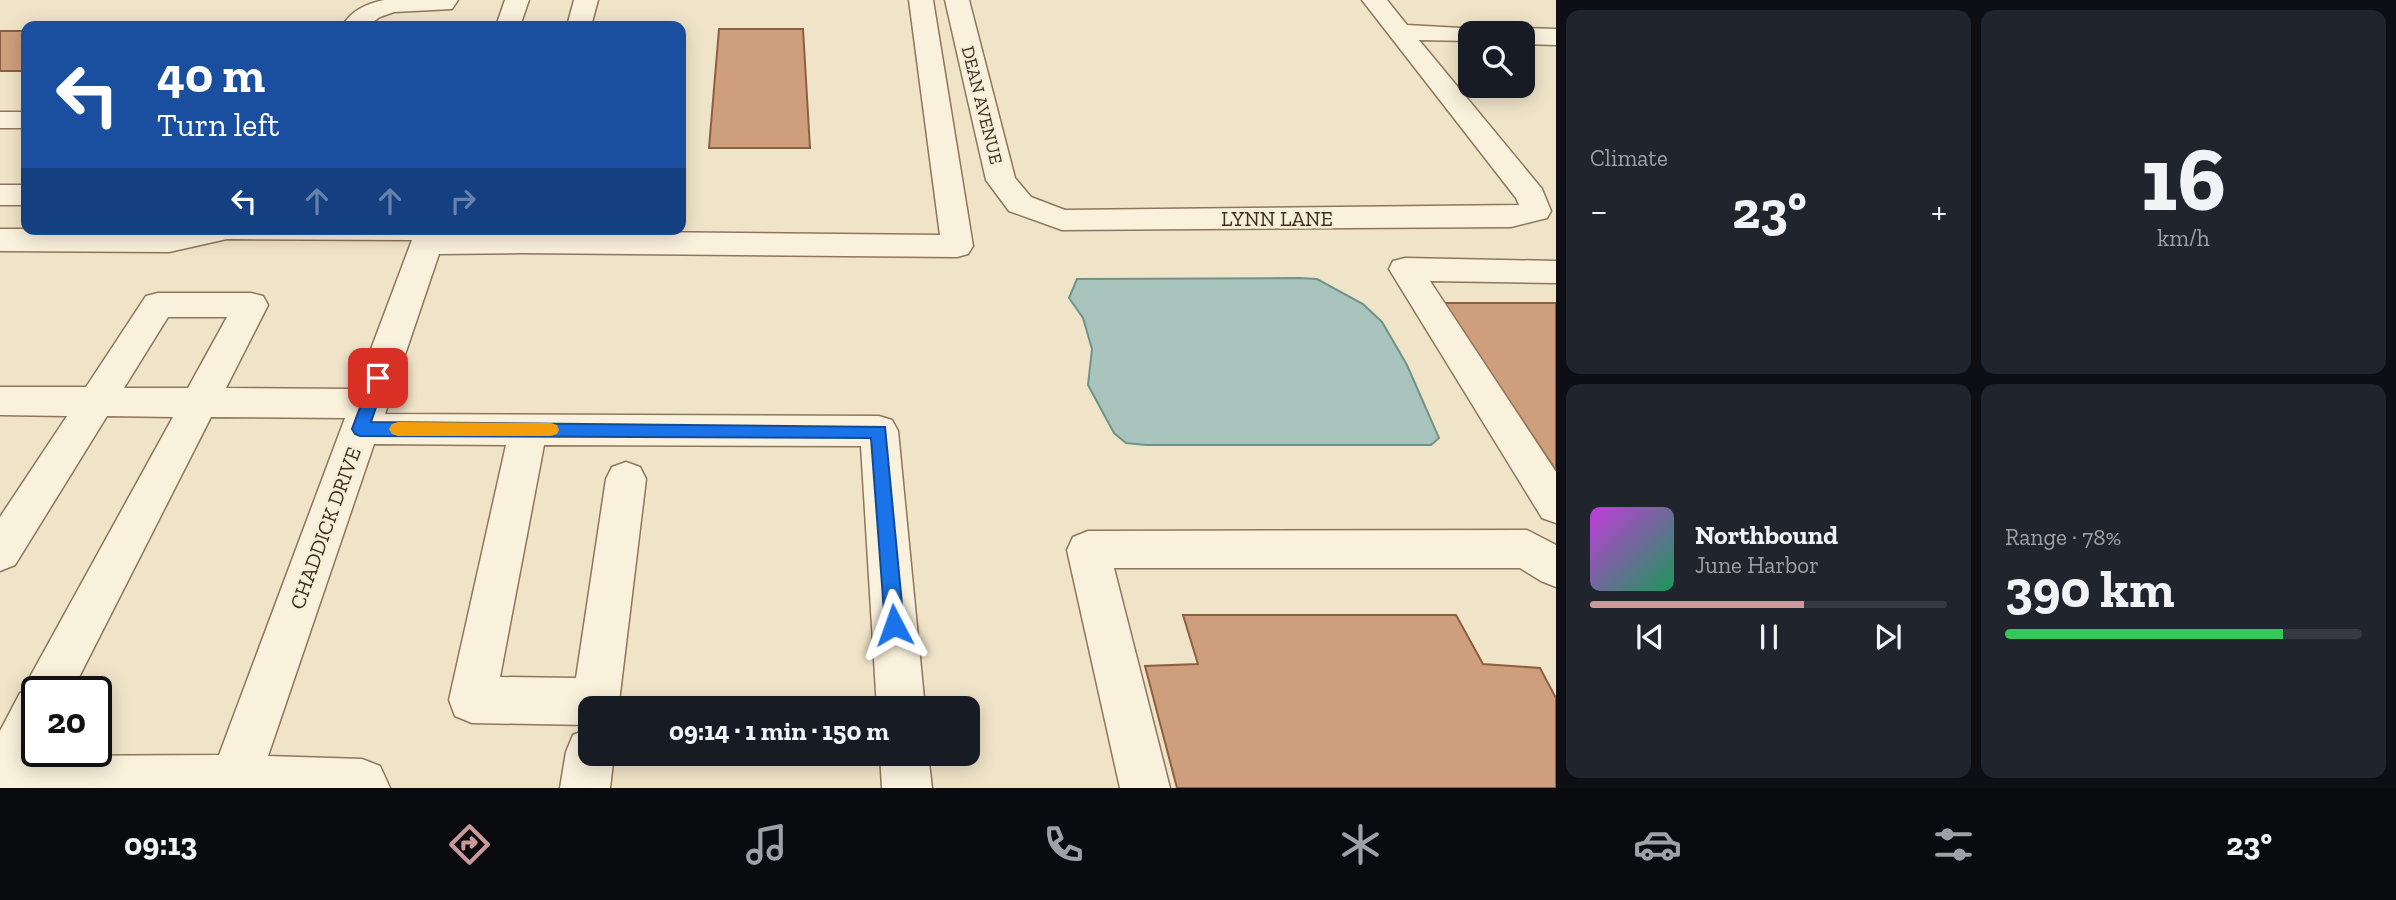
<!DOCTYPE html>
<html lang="en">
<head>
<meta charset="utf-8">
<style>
	:root { --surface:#171b24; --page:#20242c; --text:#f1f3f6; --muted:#9ea1a6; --line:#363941; --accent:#cc999b }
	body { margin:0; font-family:"Zilla Slab",serif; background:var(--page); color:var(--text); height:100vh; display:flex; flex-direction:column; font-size:26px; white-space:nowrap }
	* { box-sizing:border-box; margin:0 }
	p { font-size:23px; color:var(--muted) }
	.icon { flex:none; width:38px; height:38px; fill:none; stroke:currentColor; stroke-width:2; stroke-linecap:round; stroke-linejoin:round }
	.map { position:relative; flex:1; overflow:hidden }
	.details { display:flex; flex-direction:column; gap:10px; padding:10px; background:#0d0f14; width:840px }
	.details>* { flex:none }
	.guide { position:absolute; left:21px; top:21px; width:665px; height:214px; border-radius:14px; box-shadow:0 4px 18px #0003; background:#1a4fa0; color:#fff; overflow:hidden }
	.fabs { position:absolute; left:1458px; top:21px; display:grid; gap:14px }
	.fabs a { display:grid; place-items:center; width:77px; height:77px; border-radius:14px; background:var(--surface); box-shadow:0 4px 18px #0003; font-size:35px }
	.speed { position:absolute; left:21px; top:676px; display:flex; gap:14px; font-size:35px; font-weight:700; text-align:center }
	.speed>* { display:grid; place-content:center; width:91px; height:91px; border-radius:50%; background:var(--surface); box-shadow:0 4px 18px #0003; line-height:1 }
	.speed .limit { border:4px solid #111; border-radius:10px; background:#fff; color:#111 }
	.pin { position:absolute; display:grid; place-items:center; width:60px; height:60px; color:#fff; margin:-30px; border-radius:14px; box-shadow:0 4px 10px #0006 }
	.me { position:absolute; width:77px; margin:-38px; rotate:356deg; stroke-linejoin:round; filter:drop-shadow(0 0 5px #0008) }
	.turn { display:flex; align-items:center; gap:24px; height:147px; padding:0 21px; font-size:32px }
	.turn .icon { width:91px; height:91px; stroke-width:2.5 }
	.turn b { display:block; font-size:49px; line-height:60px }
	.lanes { display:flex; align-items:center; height:66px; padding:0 21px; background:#0003; justify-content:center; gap:35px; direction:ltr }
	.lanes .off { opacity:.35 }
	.big { font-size:52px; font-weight:700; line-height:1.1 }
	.details .widget { flex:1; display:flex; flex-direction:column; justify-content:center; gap:10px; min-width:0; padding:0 24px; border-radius:14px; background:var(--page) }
	.details .dial { align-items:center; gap:0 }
	.dial b { font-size:91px; line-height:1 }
	.song { display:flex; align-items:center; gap:21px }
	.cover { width:84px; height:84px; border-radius:10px; background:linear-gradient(135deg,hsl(290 70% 55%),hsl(150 70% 35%)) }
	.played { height:7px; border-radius:4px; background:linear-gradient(90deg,var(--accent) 60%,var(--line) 60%) }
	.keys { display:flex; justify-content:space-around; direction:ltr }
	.heat { display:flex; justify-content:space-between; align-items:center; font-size:38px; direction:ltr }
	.charge { height:10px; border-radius:5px; background:linear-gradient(90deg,#34c759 78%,var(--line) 0) }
	.details .tiles { flex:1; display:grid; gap:10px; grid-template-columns:repeat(2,1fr) }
	.trip { position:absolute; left:578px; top:696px; width:402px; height:70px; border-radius:14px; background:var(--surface); box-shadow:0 4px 18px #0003; font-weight:700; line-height:70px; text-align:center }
	.tabs { display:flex; height:112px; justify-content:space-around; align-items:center; background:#090b0e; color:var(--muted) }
	.tabs .icon { width:49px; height:49px }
	.tabs .current { color:var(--accent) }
	.tabs b { font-size:32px; color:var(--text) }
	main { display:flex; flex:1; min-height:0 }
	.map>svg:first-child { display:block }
	.water { fill:#a9c4bc; stroke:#6f938a; stroke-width:2 }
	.building { fill:#cf9f7d; stroke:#8d5f41; stroke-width:2 }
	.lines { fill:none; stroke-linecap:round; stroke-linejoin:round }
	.minor-casing { stroke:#8d765c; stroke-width:3 }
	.minor { fill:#faf1dc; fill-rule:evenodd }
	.route { fill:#1a73e8; stroke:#114b97; stroke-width:2 }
	.slow { fill:#f59e0b }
	.labels { text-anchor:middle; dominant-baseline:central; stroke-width:5; stroke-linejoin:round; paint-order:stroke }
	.far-street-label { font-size:18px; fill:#3d2e20; stroke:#f7eed8 }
	.street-label { font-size:21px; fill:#3d2e20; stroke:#f7eed8 }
</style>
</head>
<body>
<main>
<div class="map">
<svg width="1556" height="788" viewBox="0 0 1556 788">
	<rect width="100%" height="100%" fill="#f0e4c8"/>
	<path class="water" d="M1300 278 1317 279 1363 304 1382 322 1407 365 1439 438 1431 445H1146L1126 443 1114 433 1088 385 1092 349 1083 318 1069 298 1077 279Z"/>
	<path class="building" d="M719 29H803L810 148H709Z
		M0 31H26V71H0Z
		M1443 303H1556V469H1555Z
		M1183 615H1456L1483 664 1540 668 1556 698V788H1177L1145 666 1198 664Z"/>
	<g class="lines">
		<defs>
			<path id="minor" d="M384 0H458L452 9 394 12 380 17 367 26H342C352 10 366 4 384 0Z
				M505 0H529L520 26H496Z
				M574 0H598L591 26H567Z
				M909 0H933L973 246 968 254 957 257 521 253 439 254 385 414 879 416 892 420 898 431 925 709H877L861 446 544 445 500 677 576 678 606 479 612 467 626 462 640 467 646 479 619 702 617 709H590V725L472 723 455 716 449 700 506 445 374 444 268 756 362 759 380 766 390 788H0V731L20 693 24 692 31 675 173 417 107 416 15 565 0 571V517L67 416 0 415V387H86L146 296 158 293H251L263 296 268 305 226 388 356 389 412 240 227 239 169 252 0 251V229H448L446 233 540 229 539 231 940 235ZM168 317H227L188 388H124ZM211 417 345 418 219 755 39 756 41 751H37V691H72Z
				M945 0H969L1015 178 1031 197 1065 210 1519 205 1516 198 1362 0H1387L1407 25 1479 29 1482 33H1470V41L1419 40 1542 189 1551 211 1547 218 1511 227 1062 230 1009 211 986 180Z
				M1522 28 1556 29V45L1522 44V33H1511Z
				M0 112H26V128H0Z
				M0 185H26V205H0Z
				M1405 258 1556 261V283L1430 281 1556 472V523L1542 518 1389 269 1393 261Z
				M1527 530 1556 545V587L1541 581 1520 568H1114L1170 788H1120L1067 550 1073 537 1088 531Z
				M590 728V754H614L610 788H560L566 752 573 735Z
				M880 754H928L932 788H882Z"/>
		</defs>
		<use href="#minor" class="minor-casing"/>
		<use href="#minor" class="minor"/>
	</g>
	<path class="route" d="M378 372 386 378 371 422 885 427 904 625 901 632 894 634 887 632 885 625 871 438 360 436 355 434 352 429 371 378Z"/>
	<path class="slow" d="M398 422 551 423 557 425 559 430 557 434 551 436H398L392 434 389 429 392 424Z"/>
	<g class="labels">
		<g class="far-street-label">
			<text transform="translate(982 105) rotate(76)">DEAN AVENUE</text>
		</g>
		<g class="street-label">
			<text x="1277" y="218">LYNN LANE</text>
			<text transform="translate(325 528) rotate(-70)">CHADDICK DRIVE</text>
		</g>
	</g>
</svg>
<div class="fabs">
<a><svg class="icon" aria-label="search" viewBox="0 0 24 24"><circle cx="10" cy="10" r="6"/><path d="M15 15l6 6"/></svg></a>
</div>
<div class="speed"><div class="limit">20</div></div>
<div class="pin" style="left:378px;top:378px;background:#d93025"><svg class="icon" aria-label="arrive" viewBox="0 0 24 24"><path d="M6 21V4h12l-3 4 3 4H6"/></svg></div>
<svg class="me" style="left:894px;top:625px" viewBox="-20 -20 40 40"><path d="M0-17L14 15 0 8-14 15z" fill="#1a73e8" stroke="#fff" stroke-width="4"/></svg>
<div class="trip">09:14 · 1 min · 150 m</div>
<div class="guide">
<div class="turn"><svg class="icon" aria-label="left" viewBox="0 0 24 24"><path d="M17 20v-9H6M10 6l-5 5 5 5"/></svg><div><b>40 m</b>Turn left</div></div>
<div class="lanes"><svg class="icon" aria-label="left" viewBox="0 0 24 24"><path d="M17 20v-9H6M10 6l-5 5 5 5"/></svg><svg class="icon off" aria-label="ahead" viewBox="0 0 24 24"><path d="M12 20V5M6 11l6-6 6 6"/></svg><svg class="icon off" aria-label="ahead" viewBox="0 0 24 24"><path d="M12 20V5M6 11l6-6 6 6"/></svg><svg class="icon off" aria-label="right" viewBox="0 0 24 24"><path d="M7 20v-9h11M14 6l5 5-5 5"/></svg></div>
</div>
</div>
<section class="details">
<div class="tiles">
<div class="widget"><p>Climate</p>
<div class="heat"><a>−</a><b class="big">23°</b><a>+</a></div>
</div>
<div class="widget dial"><b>16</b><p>km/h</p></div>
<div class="widget">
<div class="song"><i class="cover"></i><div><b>Northbound</b><p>June Harbor</p></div></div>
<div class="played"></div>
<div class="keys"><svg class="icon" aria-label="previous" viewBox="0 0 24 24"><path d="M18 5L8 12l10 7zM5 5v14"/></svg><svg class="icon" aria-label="pause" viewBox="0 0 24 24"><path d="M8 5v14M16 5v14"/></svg><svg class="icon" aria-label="next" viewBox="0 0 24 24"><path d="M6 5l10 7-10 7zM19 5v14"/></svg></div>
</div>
<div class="widget"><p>Range · 78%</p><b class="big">390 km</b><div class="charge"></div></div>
</div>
</section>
</main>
<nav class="tabs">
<b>09:13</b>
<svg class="icon current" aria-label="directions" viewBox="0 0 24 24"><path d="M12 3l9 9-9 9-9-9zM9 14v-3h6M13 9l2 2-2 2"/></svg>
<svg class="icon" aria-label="music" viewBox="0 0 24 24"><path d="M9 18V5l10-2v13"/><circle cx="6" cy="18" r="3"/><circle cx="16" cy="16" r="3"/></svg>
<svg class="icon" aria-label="phone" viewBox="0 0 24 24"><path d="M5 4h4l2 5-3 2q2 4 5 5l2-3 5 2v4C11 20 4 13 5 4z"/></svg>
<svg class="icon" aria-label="climate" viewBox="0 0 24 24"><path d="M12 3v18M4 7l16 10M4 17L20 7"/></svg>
<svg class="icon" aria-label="car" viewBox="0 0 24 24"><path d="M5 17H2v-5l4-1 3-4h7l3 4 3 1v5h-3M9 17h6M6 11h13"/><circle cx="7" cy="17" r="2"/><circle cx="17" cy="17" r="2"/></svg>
<svg class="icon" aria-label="filters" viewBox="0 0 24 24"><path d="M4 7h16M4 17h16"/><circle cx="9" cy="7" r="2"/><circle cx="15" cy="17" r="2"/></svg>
<b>23°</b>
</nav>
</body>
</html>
